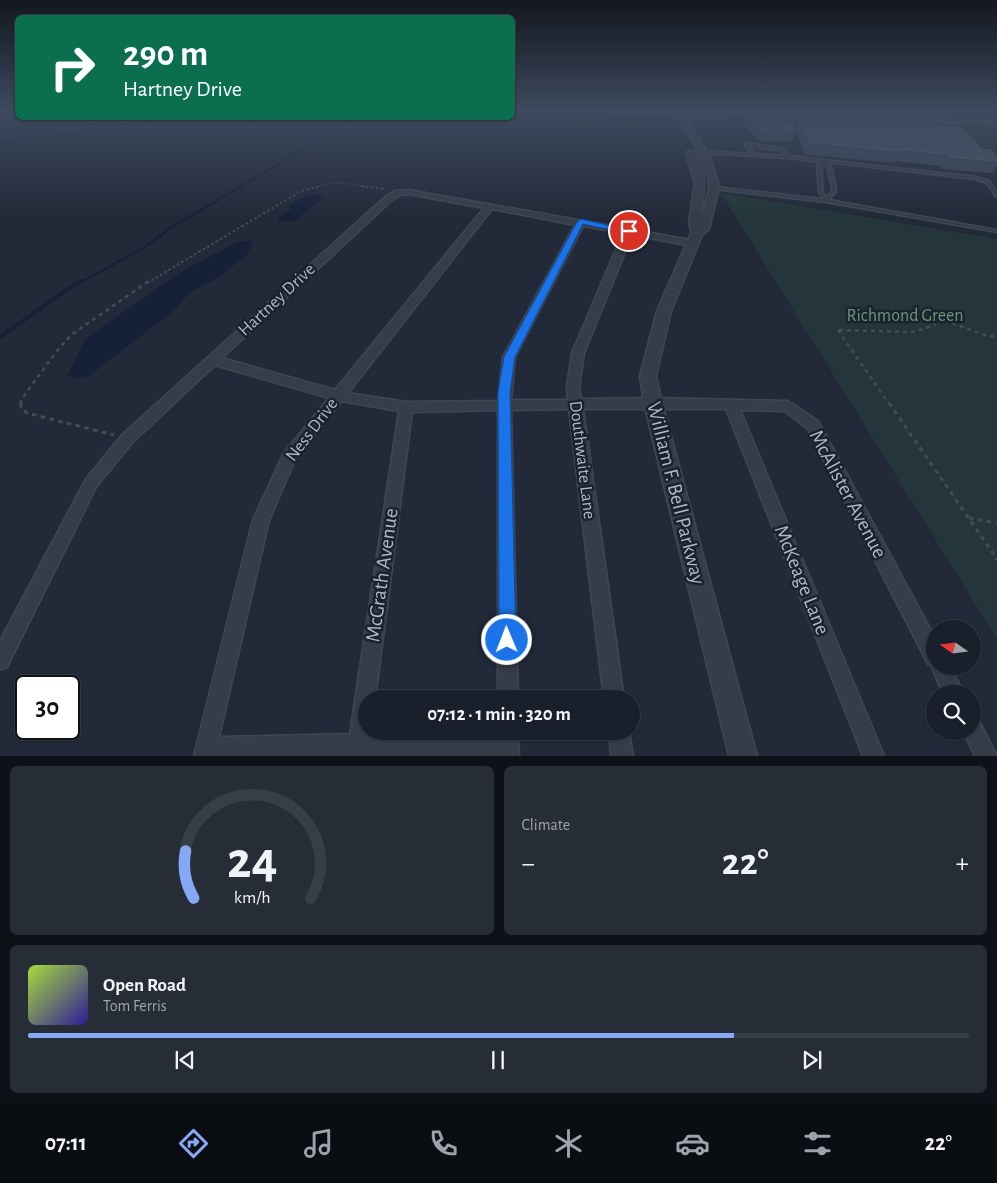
<!DOCTYPE html>
<html lang="en">
<head>
<meta charset="utf-8">
<style>
	:root { --surface:#1a202b; --page:#272d37; --text:#f1f3f6; --muted:#9fa3a9; --line:#383e47; --accent:#86a9f5 }
	body { margin:0; font-family:"Alegreya Sans",sans-serif; background:var(--page); color:var(--text); height:100vh; display:flex; flex-direction:column; font-size:19px; white-space:nowrap }
	* { box-sizing:border-box; margin:0 }
	p { font-size:16px; color:var(--muted) }
	.icon { flex:none; width:28px; height:28px; fill:none; stroke:currentColor; stroke-width:2; stroke-linecap:round; stroke-linejoin:round }
	.map { position:relative; height:756px; overflow:hidden }
	.panel { display:flex; flex-direction:column; gap:10px; padding:10px; background:#0e1218; flex:1 }
	.panel>* { flex:none }
	.banner { position:absolute; left:15px; top:15px; width:500px; height:105px; border-radius:8px; box-shadow:0 1px 4px #0004,0 0 0 1px var(--line); background:#0b6e4f; color:#fff; overflow:hidden }
	.needle { width:32px; rotate:284deg }
	.tools { position:absolute; left:926px; top:620px; display:grid; gap:10px }
	.tools a { display:grid; place-items:center; width:55px; height:55px; border-radius:50%; background:var(--surface); box-shadow:0 1px 4px #0004,0 0 0 1px var(--line); font-size:25px }
	.speed { position:absolute; left:15px; top:675px; display:flex; gap:10px; font-size:25px; font-weight:700; text-align:center }
	.speed>* { display:grid; place-content:center; width:65px; height:65px; border-radius:50%; background:var(--surface); box-shadow:0 1px 4px #0004,0 0 0 1px var(--line); line-height:1 }
	.speed .limit { border:2px solid #111; border-radius:8px; background:#fff; color:#111 }
	.pin { position:absolute; display:grid; place-items:center; width:42px; height:42px; color:#fff; margin:-21px; border:2px solid #fff; border-radius:50%; box-shadow:0 1px 5px #0007 }
	.me { position:absolute; width:55px; margin:-28px; rotate:359deg; stroke-linejoin:round; filter:drop-shadow(0 0 4px #0008) }
	.turn { display:flex; align-items:center; gap:18px; height:105px; padding:0 25px; font-size:22px }
	.turn .icon { width:65px; height:65px; stroke-width:2.5 }
	.turn b { display:block; font-size:35px; line-height:42px }
	.big { font-size:38px; font-weight:600; line-height:1.1 }
	.panel .widget { flex:1; display:flex; flex-direction:column; justify-content:center; gap:8px; min-width:0; padding:0 18px; border-radius:8px; background:var(--page) }
	.panel .dial { align-items:center; gap:0 }
	.dial svg { height:130px; overflow:visible; fill:none; stroke:var(--line); stroke-width:7; stroke-linecap:round; text-anchor:middle }
	.dial text { fill:var(--text); stroke:none }
	.song { display:flex; align-items:center; gap:15px }
	.cover { width:60px; height:60px; border-radius:8px; background:linear-gradient(135deg,hsl(80 70% 55%),hsl(250 70% 35%)) }
	.played { height:5px; border-radius:2px; background:linear-gradient(90deg,var(--accent) 75%,var(--line) 75%) }
	.keys { display:flex; justify-content:space-around; direction:ltr }
	.heat { display:flex; justify-content:space-between; align-items:center; font-size:28px; direction:ltr }
	.panel .tiles { flex:1; display:grid; gap:10px; grid-template-columns:1fr 1fr }
	.widget:last-child { grid-column:span 2 }
	.trip { position:absolute; left:358px; top:690px; width:282px; height:50px; border-radius:25px; background:var(--surface); box-shadow:0 1px 4px #0004,0 0 0 1px var(--line); font-weight:600; line-height:50px; text-align:center }
	.dock { display:flex; height:80px; justify-content:space-around; align-items:center; background:#0a0d11; color:var(--muted) }
	.dock .icon { width:35px; height:35px }
	.dock .active { color:var(--accent) }
	.dock b { font-size:22px; color:var(--text) }
	.map>svg:first-child { display:block }
	.green { fill:#24363b }
	.water { fill:#162137 }
	.lines { fill:none; stroke-linecap:round; stroke-linejoin:round }
	.stream-far2 { stroke:#162137; stroke-width:2 }
	.stream-far1 { stroke:#162137; stroke-width:2.5 }
	.stream { stroke:#162137; stroke-width:4 }
	.service-casing { stroke:#3f4653; stroke-width:3 }
	.minor-casing { stroke:#3f4653; stroke-width:3 }
	.tertiary-casing { stroke:#3f4653; stroke-width:3 }
	.secondary-casing { stroke:#3f4653; stroke-width:2 }
	.path-far4 { stroke:#3d4f53; stroke-width:1; stroke-dasharray:2 2; stroke-linecap:butt }
	.path-far3 { stroke:#3d4f53; stroke-width:2; stroke-dasharray:2.5 2.5; stroke-linecap:butt }
	.path-far2 { stroke:#3d4f53; stroke-width:2.5; stroke-dasharray:4 4; stroke-linecap:butt }
	.path-far1 { stroke:#3d4f53; stroke-width:3; stroke-dasharray:4.5 4.5; stroke-linecap:butt }
	.path { stroke:#3d4f53; stroke-width:4; stroke-dasharray:5.5 5.5; stroke-linecap:butt }
	.service { fill:#363d4a; fill-rule:evenodd }
	.minor { fill:#363d4a; fill-rule:evenodd }
	.tertiary { fill:#363d4a; fill-rule:evenodd }
	.secondary { fill:#444b5d; fill-rule:evenodd }
	.wall { fill:#3d4658 }
	.building { fill:#495364; stroke:#5a6273 }
	.route { fill:#1a73e8; stroke:#114b97 }
	.labels { text-anchor:middle; dominant-baseline:central; stroke-width:5; stroke-linejoin:round; paint-order:stroke }
	.street-label { font-size:18px; fill:#b1b7c6; stroke:#1b222f }
	.park-label { font-size:18px; fill:#689676; stroke:#1b222f }
	.near-street-label { font-size:21px; fill:#b1b7c6; stroke:#1b222f }
</style>
</head>
<body>
<div class="map">
<svg width="997" height="756" viewBox="0 0 997 756">
	<rect width="100%" height="100%" fill="#222a39"/>
	<path class="green" d="M932 111H993L996 114 990 117 949 116Z
		M947 125 997 127V157Z
		M721 193 997 239V639Z"/>
	<path class="water" d="M314 194 323 198 295 220 291 221H279V218L291 209 289 206 305 196Z
		M250 240 253 243 246 256 217 278 189 293 177 308 89 376 74 378 67 376 85 339 181 272 237 242Z"/>
	<g class="lines">
		<path class="stream-far2" d="M0 143 29 138 66 136 95 128 166 118
			M240 187 309 146 331 126 352 118"/>
		<path class="stream-far1" d="M80 283 145 247 172 227 242 186"/>
		<path class="stream" d="M0 337 65 291 82 281"/>
		<defs>
			<path id="service" d="M828 111H832L838 116 835 117Z
				M925 111H929L938 117 935 118Z
				M993 111H997V113Z
				M746 143 784 149 790 156 976 177 989 181 997 193V197H996L987 183 975 179 827 162 831 166 836 188V191L829 200 997 230V232L826 202 713 189 712 188 714 187 823 199 819 193 817 165 820 162 789 158 703 153 701 152 703 151 750 154 744 144ZM749 146 782 151 786 156 754 154ZM823 163 827 166 832 188V191L826 198 823 193 821 165Z"/>
			<path id="minor" d="M409 190 696 241 698 243 693 246 632 235 584 353 579 387 581 399 653 398 788 401 818 421 935 638V666H950L964 694H943L931 665 928 664 808 429 785 411 740 410 884 756H863L726 409H583L624 699H604L569 409 511 410 518 699H498V410L412 412 375 699H366V731H371V734L498 735V731H518L519 756H194L253 520 284 453 329 398 215 365 132 443 96 487 7 667 0 669V641L86 479 122 435 386 196 395 191ZM409 194 484 208 335 390 222 358 392 200 400 195ZM492 209 575 225 503 357 498 401 406 402 348 393ZM583 226 623 233 572 353 567 387 568 400H511L515 357ZM341 401 399 411 350 734 219 737 269 520 295 460Z
				M972 718 979 721 997 756H975L963 731H972Z
				M609 731H629L633 756H611Z"/>
			<path id="tertiary" d="M674 111H682L710 157 719 187 709 229 702 235 671 311 656 376 662 403 757 756H729L644 403 640 376 657 311 691 233 689 222 695 183 686 153 688 151H694C708 173 704 193 701 217 704 208 709 196 709 186 707 159 687 134 674 111Z"/>
			<path id="secondary" d="M605 111 706 113 705 111H735L997 120V126L725 115 721 119 609 114Z"/>
		</defs>
		<use href="#service" class="service-casing"/>
		<use href="#minor" class="minor-casing"/>
		<use href="#tertiary" class="tertiary-casing"/>
		<use href="#secondary" class="secondary-casing"/>
		<path class="path-far4" d="M512 112 601 117
			M707 143H727
			M316 187 335 182 370 187"/>
		<path class="path-far3" d="M361 186 384 189
			M147 283 301 191 321 186"/>
		<path class="path-far2" d="M838 330 889 404
			M839 330 913 332 935 325 932 316 985 335 997 337
			M21 404V400L56 352 71 335 149 281"/>
		<path class="path-far1" d="M21 403V408L27 413 114 435
			M889 403 997 559
			M969 518 997 523"/>
		<path class="path" d="M996 558 997 560"/>
		<use href="#service" class="service"/>
		<use href="#minor" class="minor"/>
		<use href="#tertiary" class="tertiary"/>
		<use href="#secondary" class="secondary"/>
	</g>
	<path class="wall" d="M746 113 796 129 792 141H760L743 124Z
		M800 116 981 149 997 158V166L992 173 943 169 940 166 895 161 894 163 804 154 796 127Z"/>
	<path class="building" d="M762 112 779 114 796 129 763 130 746 113Z
		M800 116 963 128 981 149 990 150 997 158V161L950 157 947 154 899 149 900 151 809 142Z"/>
	<linearGradient id="sky" x2="0" y2="1"><stop stop-color="#13171f"/><stop offset="0.51" stop-color="#3e4a5f"/><stop offset="1" stop-color="#3e4a5f" stop-opacity="0"/></linearGradient>
	<rect width="997" height="217" fill="url(#sky)"/>
	<path class="route" d="M581 219 633 231 629 234 583 224 515 357 510 392 516 640 513 646 507 648 501 646 499 640 498 392 504 357 577 222Z"/>
	<g class="labels">
		<g class="street-label">
			<text transform="translate(277 300) rotate(-43)">Hartney Drive</text>
			<text transform="translate(312 430) rotate(-53)">Ness Drive</text>
			<text transform="translate(582 460) rotate(83)">Douthwaite Lane</text>
		</g>
		<g class="park-label">
			<text x="905" y="316">Richmond Green</text>
		</g>
		<g class="near-street-label">
			<text transform="translate(676 493) rotate(76)">William F. Bell Parkway</text>
			<text transform="translate(848 494) rotate(62)">McAlister Avenue</text>
			<text transform="translate(382 575) rotate(-82)">McGrath Avenue</text>
			<text transform="translate(802 580) rotate(68)">McKeage Lane</text>
		</g>
	</g>
</svg>
<div class="tools">
<a><svg class="needle" viewBox="-14 -14 28 28"><path d="M0-13l5 13h-10z" fill="#e53935"/><path d="M0 13l5-13h-10z" fill="#9fa3a9"/></svg></a>
<a><svg class="icon" aria-label="search" viewBox="0 0 24 24"><circle cx="10" cy="10" r="6"/><path d="M15 15l6 6"/></svg></a>
</div>
<div class="speed"><div class="limit">30</div></div>
<div class="pin" style="left:629px;top:231px;background:#d93025"><svg class="icon" aria-label="arrive" viewBox="0 0 24 24"><path d="M6 21V4h12l-3 4 3 4H6"/></svg></div>
<svg class="me" style="left:507px;top:640px" viewBox="-20 -20 40 40"><circle r="17" fill="#1a73e8" stroke="#fff" stroke-width="3"/><path d="M0-11L8 9 0 5-8 9z" fill="#fff"/></svg>
<div class="trip">07:12 · 1 min · 320 m</div>
<div class="banner">
<div class="turn"><svg class="icon" aria-label="right" viewBox="0 0 24 24"><path d="M7 20v-9h11M14 6l5 5-5 5"/></svg><div><b>290 m</b>Hartney Drive</div></div>
</div>
</div>
<section class="panel">
<div class="tiles">
<div class="widget dial"><svg viewBox="0 0 100 80">
<path d="M14 69A42 42 0 1 1 86 69"/>
<path d="M14 69A42 42 0 0 1 9 40" stroke="#86a9f5"/>
<text x="50" y="56" font-size="32" font-weight="700">24</text>
<text x="50" y="72" font-size="11">km/h</text>
</svg></div>
<div class="widget"><p>Climate</p>
<div class="heat"><a>−</a><b class="big">22°</b><a>+</a></div>
</div>
<div class="widget">
<div class="song"><i class="cover"></i><div><b>Open Road</b><p>Tom Ferris</p></div></div>
<div class="played"></div>
<div class="keys"><svg class="icon" aria-label="previous" viewBox="0 0 24 24"><path d="M18 5L8 12l10 7zM5 5v14"/></svg><svg class="icon" aria-label="pause" viewBox="0 0 24 24"><path d="M8 5v14M16 5v14"/></svg><svg class="icon" aria-label="next" viewBox="0 0 24 24"><path d="M6 5l10 7-10 7zM19 5v14"/></svg></div>
</div>
</div>
</section>
<nav class="dock">
<b>07:11</b>
<svg class="icon active" aria-label="directions" viewBox="0 0 24 24"><path d="M12 3l9 9-9 9-9-9zM9 14v-3h6M13 9l2 2-2 2"/></svg>
<svg class="icon" aria-label="music" viewBox="0 0 24 24"><path d="M9 18V5l10-2v13"/><circle cx="6" cy="18" r="3"/><circle cx="16" cy="16" r="3"/></svg>
<svg class="icon" aria-label="phone" viewBox="0 0 24 24"><path d="M5 4h4l2 5-3 2q2 4 5 5l2-3 5 2v4C11 20 4 13 5 4z"/></svg>
<svg class="icon" aria-label="climate" viewBox="0 0 24 24"><path d="M12 3v18M4 7l16 10M4 17L20 7"/></svg>
<svg class="icon" aria-label="car" viewBox="0 0 24 24"><path d="M5 17H2v-5l4-1 3-4h7l3 4 3 1v5h-3M9 17h6M6 11h13"/><circle cx="7" cy="17" r="2"/><circle cx="17" cy="17" r="2"/></svg>
<svg class="icon" aria-label="filters" viewBox="0 0 24 24"><path d="M4 7h16M4 17h16"/><circle cx="9" cy="7" r="2"/><circle cx="15" cy="17" r="2"/></svg>
<b>22°</b>
</nav>
</body>
</html>
